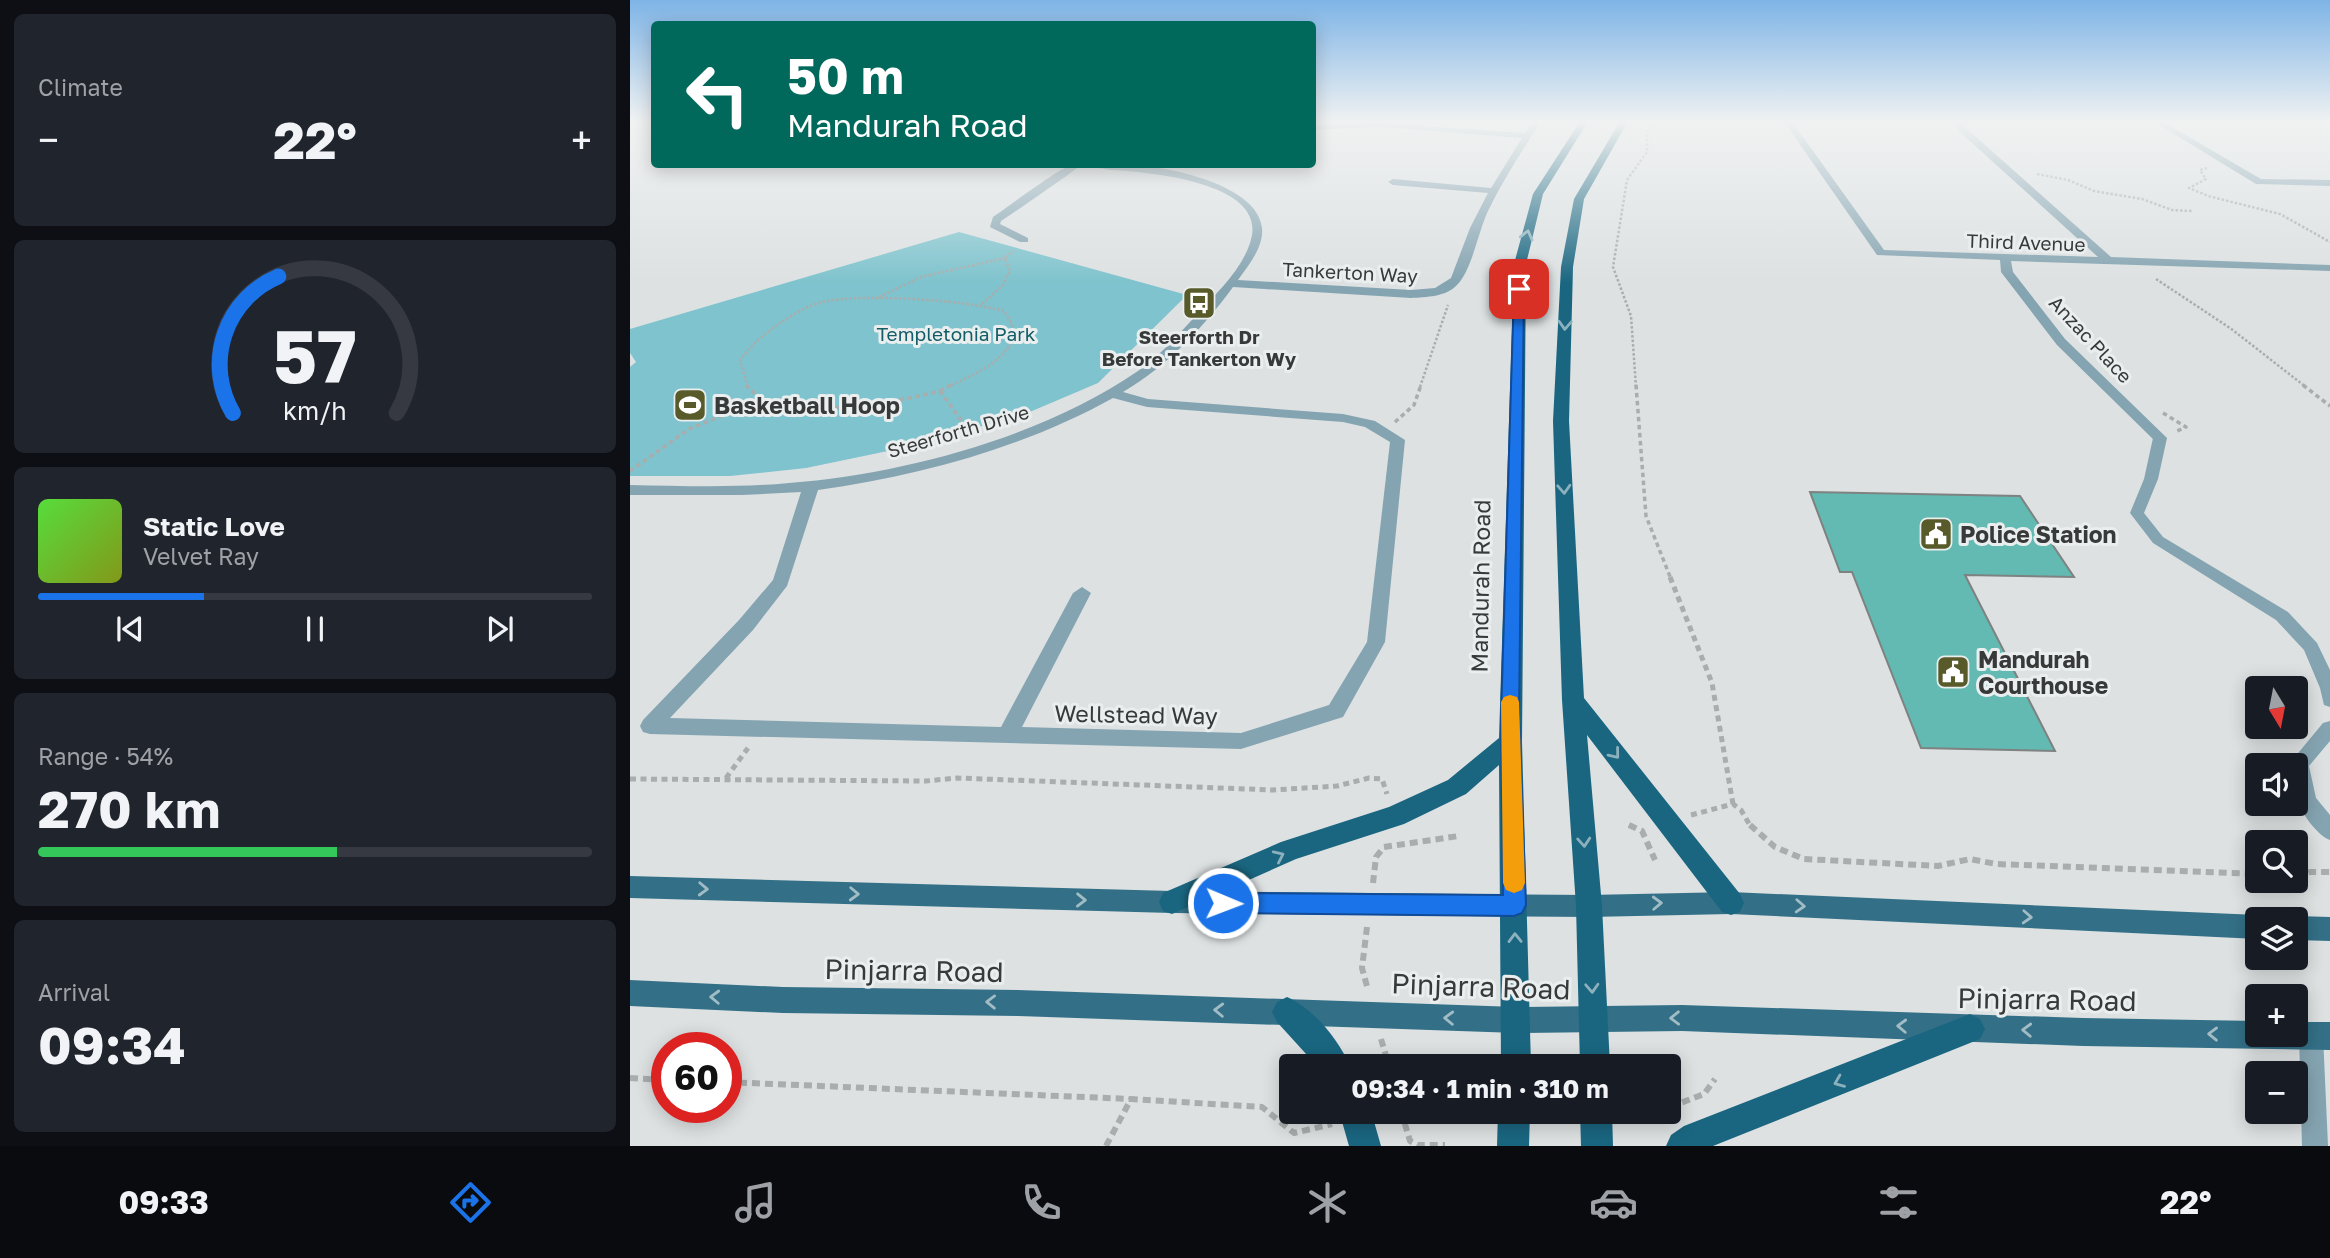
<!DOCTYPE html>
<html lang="en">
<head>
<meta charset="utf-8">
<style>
	:root { --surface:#171b24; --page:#20242c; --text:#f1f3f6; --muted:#9ea1a6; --line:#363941; --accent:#1a73e8 }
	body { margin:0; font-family:"Golos Text",sans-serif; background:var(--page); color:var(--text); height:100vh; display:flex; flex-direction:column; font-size:26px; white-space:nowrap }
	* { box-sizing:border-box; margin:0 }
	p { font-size:23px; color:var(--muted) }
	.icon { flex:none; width:38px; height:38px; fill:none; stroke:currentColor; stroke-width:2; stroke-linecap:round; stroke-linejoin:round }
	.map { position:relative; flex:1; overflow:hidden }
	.side { display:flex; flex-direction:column; gap:14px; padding:14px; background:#0d0f14; width:630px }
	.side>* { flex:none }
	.banner { position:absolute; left:21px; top:21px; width:665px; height:147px; border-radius:7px; box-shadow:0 4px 18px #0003; background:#00695c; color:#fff; overflow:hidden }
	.needle { width:46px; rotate:170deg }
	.buttons { position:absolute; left:1615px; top:676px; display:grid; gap:14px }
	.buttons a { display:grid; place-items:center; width:63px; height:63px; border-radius:7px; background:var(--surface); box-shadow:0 4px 18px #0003; font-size:35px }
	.speed { position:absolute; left:21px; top:1032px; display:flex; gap:14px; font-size:35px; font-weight:700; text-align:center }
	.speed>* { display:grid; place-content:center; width:91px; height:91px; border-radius:50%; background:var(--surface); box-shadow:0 4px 18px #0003; line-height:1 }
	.speed .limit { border:10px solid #d22; background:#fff; color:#111 }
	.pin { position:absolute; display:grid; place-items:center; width:60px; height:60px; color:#fff; margin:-30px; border-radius:14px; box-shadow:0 4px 10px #0006 }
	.me { position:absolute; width:77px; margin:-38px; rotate:91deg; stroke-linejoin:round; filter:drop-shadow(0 0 5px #0008) }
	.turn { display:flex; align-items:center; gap:24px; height:147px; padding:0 21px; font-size:32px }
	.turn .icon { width:91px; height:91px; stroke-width:2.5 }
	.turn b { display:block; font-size:49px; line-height:60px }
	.big { font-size:52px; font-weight:700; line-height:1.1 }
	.side .tile { flex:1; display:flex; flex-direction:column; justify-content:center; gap:10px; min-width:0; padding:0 24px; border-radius:10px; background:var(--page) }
	.side .dial { align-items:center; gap:0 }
	.dial svg { height:182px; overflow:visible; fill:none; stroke:var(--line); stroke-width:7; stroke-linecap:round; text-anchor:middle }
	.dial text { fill:var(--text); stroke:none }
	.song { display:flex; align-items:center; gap:21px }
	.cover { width:84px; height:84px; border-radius:10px; background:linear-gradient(135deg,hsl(110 70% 55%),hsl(70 70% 35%)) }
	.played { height:7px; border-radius:4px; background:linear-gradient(90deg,var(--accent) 30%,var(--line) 30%) }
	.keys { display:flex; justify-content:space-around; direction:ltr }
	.heat { display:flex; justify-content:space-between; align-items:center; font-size:38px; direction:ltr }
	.charge { height:10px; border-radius:5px; background:linear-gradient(90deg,#34c759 54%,var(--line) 0) }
	.trip { position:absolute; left:649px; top:1054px; width:402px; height:70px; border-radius:7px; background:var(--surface); box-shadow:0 4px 18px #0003; font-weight:700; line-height:70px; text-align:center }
	.tab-bar { display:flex; height:112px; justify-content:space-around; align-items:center; background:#090b0e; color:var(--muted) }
	.tab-bar .icon { width:49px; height:49px }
	.tab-bar .on { color:var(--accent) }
	.tab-bar b { font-size:32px; color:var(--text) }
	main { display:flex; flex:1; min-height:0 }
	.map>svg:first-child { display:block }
	.green { fill:#7ec3cd }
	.building { fill:#62bab2; stroke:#7e8281; stroke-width:2 }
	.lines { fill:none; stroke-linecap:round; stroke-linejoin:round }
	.path-far3 { stroke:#a9adad; stroke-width:2.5; stroke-dasharray:2.5 2; stroke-linecap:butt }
	.path-far2 { stroke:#a9adad; stroke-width:3.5; stroke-dasharray:4.5 3.5; stroke-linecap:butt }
	.path-far1 { stroke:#a9adad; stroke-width:5; stroke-dasharray:6 4.5; stroke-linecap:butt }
	.path { stroke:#a9adad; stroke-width:6; stroke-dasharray:8 5; stroke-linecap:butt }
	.service { fill:#85a4b1; fill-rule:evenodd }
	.minor { fill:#85a4b1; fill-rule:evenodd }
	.primary { fill:#337087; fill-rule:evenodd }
	.trunk { fill:#1a6680; fill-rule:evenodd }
	.oneway { stroke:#8cb1bd }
	.oneway2 { stroke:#a1bcc5 }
	.route { fill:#1a73e8; stroke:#114b97; stroke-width:2 }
	.slow { fill:#f59e0b }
	.labels { text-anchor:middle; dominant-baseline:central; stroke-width:6; stroke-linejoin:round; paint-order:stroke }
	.far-street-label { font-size:19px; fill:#383a3a; stroke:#eaeeef }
	.far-park-label { font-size:19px; fill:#125d66; stroke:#eaeeef }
	.far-poi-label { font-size:19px; font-weight:bold; fill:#383a3a; stroke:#eaeeef }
	.poi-label { font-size:23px; font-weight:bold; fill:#383a3a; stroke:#eaeeef; text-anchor:start }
	.street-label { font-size:23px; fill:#383a3a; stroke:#eaeeef }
	.near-street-label { font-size:28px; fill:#383a3a; stroke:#eaeeef }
</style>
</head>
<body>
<main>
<section class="side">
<div class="tile"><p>Climate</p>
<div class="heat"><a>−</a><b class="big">22°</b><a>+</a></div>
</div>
<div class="tile dial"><svg viewBox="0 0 100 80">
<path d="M14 69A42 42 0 1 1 86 69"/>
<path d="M14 69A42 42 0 0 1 34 9" stroke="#1a73e8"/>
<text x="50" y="56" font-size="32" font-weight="700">57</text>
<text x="50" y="72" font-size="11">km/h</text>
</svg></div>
<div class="tile">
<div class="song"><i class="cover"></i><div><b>Static Love</b><p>Velvet Ray</p></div></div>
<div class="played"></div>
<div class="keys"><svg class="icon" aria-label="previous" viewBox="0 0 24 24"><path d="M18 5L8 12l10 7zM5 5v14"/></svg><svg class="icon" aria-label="pause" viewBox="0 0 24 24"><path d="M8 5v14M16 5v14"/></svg><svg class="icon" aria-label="next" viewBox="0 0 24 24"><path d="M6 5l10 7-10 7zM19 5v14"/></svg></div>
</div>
<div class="tile"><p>Range · 54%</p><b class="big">270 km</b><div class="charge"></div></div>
<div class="tile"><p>Arrival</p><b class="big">09:34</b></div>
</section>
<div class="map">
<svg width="1700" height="1146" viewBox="0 0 1700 1146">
	<rect width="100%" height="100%" fill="#dde1e2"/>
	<path class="green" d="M329 232 557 295 468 383 395 414 277 447 176 468 100 476H0V367L6 362 0 353V329Z"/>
	<path class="building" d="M1180 492 1390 496 1444 577 1335 575 1425 751 1291 748 1222 572H1210Z"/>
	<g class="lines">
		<path class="path-far3" d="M1577 168 1570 170 1576 179 1559 188 1578 196 1650 214 1700 242
			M1407 174 1438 180 1464 191 1512 199 1542 210 1562 211
			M1526 279 1600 328 1676 387
			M245 299 291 277 375 258
			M352 304 373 285 380 271 375 258 383 251
			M118 387 110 361C123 339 167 308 192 302 231 293 335 300 374 311 376 315 381 321 382 326 389 358 339 376 318 387
			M790 387 818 305
			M1006 387 1001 316 983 267 997 180 1017 152V132L1025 123"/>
		<path class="path-far2" d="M116 385C148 426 267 402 310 391
			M1006 385 1016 516 1041 579
			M1673 385 1700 406
			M310 391 343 437
			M310 391 321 385
			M1533 413 1556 427 1545 432
			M765 422 784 405 791 385
			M0 471 59 429 134 399"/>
		<path class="path-far1" d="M1040 577 1082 683 1103 804
			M96 778 118 748
			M0 779 296 781 327 778 643 790 707 786 739 778 752 779 757 794
			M1061 815 1103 804 1111 810 1121 827
			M999 825 1003 827"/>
		<path class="path" d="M999 825 1012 831 1025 860
			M1120 825 1145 847 1174 859 1308 866 1340 859 1366 864 1628 874
			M1666 877 1680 872H1700
			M743 883 746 857 754 847 829 836
			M737 927 732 968 738 990
			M751 1039 759 1066
			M0 1078 37 1080
			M96 1082 501 1099
			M1040 1107 1074 1094 1085 1079
			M771 1111 780 1141 788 1145H815
			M476 1146 501 1099 632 1107 664 1133 702 1124"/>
		<path class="service" d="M1530 434 1537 438 1528 479 1514 513 1533 537 1658 612 1687 643 1700 670V707L1694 705 1690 688 1674 650 1646 620 1523 543 1500 513 1514 479 1523 438Z
			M1700 721V741L1679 766 1686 798 1700 815V840C1688 836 1671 813 1667 800 1664 790 1666 776 1666 765L1659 764 1693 723Z
			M1681 1023 1690 1026 1693 1035 1698 1146H1672L1669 1035 1672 1026Z"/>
		<path class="minor" d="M750 123 895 133 902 123H910C892 151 873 180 858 211 848 232 842 270 827 285 816 297 796 297 781 298L603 287C573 328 537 366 493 392L518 399 713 414 745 421 775 440 755 642 713 717 611 749 20 734 13 732 10 726 13 720 109 620 143 580 171 492 112 495H0V485C53 486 106 488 159 483 274 474 412 437 508 371 531 355 550 333 569 312 588 292 617 264 622 235 631 181 516 172 482 170 473 169 458 165 450 167 444 169 437 176 432 179 412 193 392 207 371 221L370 224 398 238V242H390L360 227 363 217C378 207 431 167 443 164 485 156 627 173 632 228 634 247 618 266 608 280L781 290 805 288 821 278 840 228 858 193 763 185 758 182 763 179 861 188 892 138 749 127 682 130V125ZM483 398 517 407 713 422 735 427 760 442 737 642 699 705 611 733 392 727 461 593 452 587 443 593 371 727 40 718 123 630 157 586 188 490C289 476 393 448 483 398Z
			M1155 123H1163L1254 250 1468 257 1331 133 1326 126 1328 123H1336L1334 126 1337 129 1481 257 1700 265V271L1381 261 1383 272 1435 339 1537 438 1530 442 1525 441 1427 345 1371 272 1370 260 1247 255Z
			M1526 123H1535L1631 179 1700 180V186L1626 184Z"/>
		<path class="primary" d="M0 876 542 891 959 895 1101 892 1628 915 1637 919H1628V939L1101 914 959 917 542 913 0 898Z
			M1666 916 1700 917V941L1666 940V919H1659Z
			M0 980 153 987 388 990 887 1007 1052 1005 1453 1018 1628 1021V1034H1666V1022H1700V1050L1453 1046 1052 1031 887 1033 388 1016 153 1013 0 1006Z"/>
		<path class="trunk" d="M949 123H957L913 194 896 264 892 742 901 1066H871L869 765 836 794 774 824 666 859 542 914 533 911 529 902 533 893 651 842 759 807 818 780 869 738 884 264 903 194Z
			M989 123H997L954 199 943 267 939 421 954 698 1110 894 1114 903 1110 912 1101 915 1092 912 957 735 972 906 980 1066H950L946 906 932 700 923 421 931 267 944 199Z
			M657 997C683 1008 709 1040 720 1066H687L647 1022 642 1012 647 1002Z
			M1340 1014 1350 1019 1355 1029 1350 1039 1083 1146H1036L1041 1135 1054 1126Z
			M709 1111H741L751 1146H719Z
			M868 1111H900L899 1146H867Z
			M950 1111H982L983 1146H951Z"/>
	</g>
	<defs><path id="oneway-chevron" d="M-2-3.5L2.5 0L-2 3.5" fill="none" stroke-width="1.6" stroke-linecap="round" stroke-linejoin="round" transform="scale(1.75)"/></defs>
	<g class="oneway">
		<use href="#oneway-chevron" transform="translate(897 235) rotate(-76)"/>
		<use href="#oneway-chevron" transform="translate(935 325) rotate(93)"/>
		<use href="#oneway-chevron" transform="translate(934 489) rotate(87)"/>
		<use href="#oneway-chevron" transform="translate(985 754) rotate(51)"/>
		<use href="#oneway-chevron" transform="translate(954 842) rotate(86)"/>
		<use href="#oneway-chevron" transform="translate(649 856) rotate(-25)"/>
		<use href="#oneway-chevron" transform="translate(885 938) rotate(-91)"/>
		<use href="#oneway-chevron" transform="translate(962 988) rotate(87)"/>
		<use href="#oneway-chevron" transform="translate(1209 1082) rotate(158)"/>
	</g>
	<g class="oneway2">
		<use href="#oneway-chevron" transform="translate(73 889) rotate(2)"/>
		<use href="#oneway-chevron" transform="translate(224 894) rotate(2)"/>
		<use href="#oneway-chevron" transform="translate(451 900) rotate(1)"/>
		<use href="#oneway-chevron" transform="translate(1027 903) rotate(-2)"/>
		<use href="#oneway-chevron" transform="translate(1170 906) rotate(3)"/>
		<use href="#oneway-chevron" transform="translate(1397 917) rotate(3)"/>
		<use href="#oneway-chevron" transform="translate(85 997) rotate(-178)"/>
		<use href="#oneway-chevron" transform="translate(361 1002) rotate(-179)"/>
		<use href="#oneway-chevron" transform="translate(589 1010) rotate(-178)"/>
		<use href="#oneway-chevron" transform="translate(819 1018) rotate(-178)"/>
		<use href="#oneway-chevron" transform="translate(1045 1018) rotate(179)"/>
		<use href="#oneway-chevron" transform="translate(1272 1026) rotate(-178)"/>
		<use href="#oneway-chevron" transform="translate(1397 1030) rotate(-178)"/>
		<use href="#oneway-chevron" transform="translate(1583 1034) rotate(-179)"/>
	</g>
	<linearGradient id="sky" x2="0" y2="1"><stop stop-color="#7eb4e6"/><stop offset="0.43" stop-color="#f0f2f2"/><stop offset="1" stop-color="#f0f2f2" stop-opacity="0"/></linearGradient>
	<rect width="1700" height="283" fill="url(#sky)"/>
	<path class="route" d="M889 286 894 289 889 717 896 905 892 913 884 916 593 913 585 910 582 903 585 896 593 893 873 895 871 717 884 289Z"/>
	<path class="slow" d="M880 695 887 697 889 702 895 883 892 890 884 893 876 890 873 883 871 702 874 697Z"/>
	<defs>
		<symbol id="bus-square" viewBox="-11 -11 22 22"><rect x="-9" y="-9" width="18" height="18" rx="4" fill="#585b29" stroke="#eaeeef"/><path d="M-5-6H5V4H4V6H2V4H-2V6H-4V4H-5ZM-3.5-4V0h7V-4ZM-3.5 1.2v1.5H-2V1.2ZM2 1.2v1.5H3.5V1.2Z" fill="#fff"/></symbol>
		<symbol id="stadium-square" viewBox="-11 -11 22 22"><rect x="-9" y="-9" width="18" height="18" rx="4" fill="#585b29" stroke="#eaeeef"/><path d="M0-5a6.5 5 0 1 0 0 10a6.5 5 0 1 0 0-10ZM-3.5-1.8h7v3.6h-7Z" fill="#fff"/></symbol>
		<symbol id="civic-square" viewBox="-11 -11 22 22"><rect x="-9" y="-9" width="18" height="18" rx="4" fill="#585b29" stroke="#eaeeef"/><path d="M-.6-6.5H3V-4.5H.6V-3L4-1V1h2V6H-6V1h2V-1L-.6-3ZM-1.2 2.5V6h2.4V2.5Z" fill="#fff"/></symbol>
	</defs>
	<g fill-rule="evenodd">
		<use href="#bus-square" x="550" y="284" width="38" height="38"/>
		<use href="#stadium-square" x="41" y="386" width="38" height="38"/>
		<use href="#civic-square" x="1287" y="515" width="38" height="38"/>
		<use href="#civic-square" x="1304" y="653" width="38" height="38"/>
	</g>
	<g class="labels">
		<g class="far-street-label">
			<text transform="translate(1396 242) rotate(2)">Third Avenue</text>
			<text transform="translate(720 272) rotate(3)">Tankerton Way</text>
			<text transform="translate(1461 339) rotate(47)">Anzac Place</text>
			<text transform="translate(328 431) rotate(-16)">Steerforth Drive</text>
		</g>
		<g class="far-park-label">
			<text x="326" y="333">Templetonia Park</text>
		</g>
		<g class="far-poi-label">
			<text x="569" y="336">Steerforth Dr<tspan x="569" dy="22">Before Tankerton Wy</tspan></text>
		</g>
		<g class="poi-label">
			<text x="84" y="405">Basketball Hoop</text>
			<text x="1330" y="534">Police Station</text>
			<text x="1348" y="659">Mandurah<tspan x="1348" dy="26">Courthouse</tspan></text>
		</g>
		<g class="street-label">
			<text transform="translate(850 586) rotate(-89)">Mandurah Road</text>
			<text transform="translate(506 714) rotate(1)">Wellstead Way</text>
		</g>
		<g class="near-street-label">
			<text transform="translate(284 970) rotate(1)">Pinjarra Road</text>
			<text transform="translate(851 986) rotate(2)">Pinjarra Road</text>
			<text transform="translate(1417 999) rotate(1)">Pinjarra Road</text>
		</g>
	</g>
</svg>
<div class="buttons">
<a><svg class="needle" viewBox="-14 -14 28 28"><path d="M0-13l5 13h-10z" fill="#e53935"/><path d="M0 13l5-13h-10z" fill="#9ea1a6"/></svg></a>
<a><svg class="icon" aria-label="sound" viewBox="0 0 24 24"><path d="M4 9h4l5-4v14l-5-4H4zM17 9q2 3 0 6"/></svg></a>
<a><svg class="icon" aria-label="search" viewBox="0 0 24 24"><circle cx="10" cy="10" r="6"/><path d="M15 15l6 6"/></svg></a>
<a><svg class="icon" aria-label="layers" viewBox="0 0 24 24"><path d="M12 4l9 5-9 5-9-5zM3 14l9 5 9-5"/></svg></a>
<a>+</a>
<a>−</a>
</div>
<div class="speed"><div class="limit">60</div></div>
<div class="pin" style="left:889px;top:289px;background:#d93025"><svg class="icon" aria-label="arrive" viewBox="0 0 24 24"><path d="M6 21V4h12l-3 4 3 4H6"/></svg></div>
<svg class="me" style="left:593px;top:903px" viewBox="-20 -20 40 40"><circle r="17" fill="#1a73e8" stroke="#fff" stroke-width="3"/><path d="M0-11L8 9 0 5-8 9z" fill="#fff"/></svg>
<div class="trip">09:34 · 1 min · 310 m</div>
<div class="banner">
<div class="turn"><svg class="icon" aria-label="left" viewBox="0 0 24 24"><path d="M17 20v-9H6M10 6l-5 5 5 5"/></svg><div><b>50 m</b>Mandurah Road</div></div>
</div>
</div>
</main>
<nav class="tab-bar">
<b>09:33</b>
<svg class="icon on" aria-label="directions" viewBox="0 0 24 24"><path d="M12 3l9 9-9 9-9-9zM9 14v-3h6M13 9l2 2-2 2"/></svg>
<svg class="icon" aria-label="music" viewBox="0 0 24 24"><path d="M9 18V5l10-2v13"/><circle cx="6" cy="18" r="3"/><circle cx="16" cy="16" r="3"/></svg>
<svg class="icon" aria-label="phone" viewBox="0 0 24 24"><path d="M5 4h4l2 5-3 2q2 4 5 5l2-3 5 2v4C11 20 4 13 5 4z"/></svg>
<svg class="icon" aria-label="climate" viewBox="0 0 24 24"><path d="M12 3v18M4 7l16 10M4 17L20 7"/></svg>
<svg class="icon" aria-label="car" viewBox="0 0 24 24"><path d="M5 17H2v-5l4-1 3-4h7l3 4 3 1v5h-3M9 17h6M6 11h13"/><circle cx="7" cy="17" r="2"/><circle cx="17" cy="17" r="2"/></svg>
<svg class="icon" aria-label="filters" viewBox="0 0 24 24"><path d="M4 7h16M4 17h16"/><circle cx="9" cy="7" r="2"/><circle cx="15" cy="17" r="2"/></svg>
<b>22°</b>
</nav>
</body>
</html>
